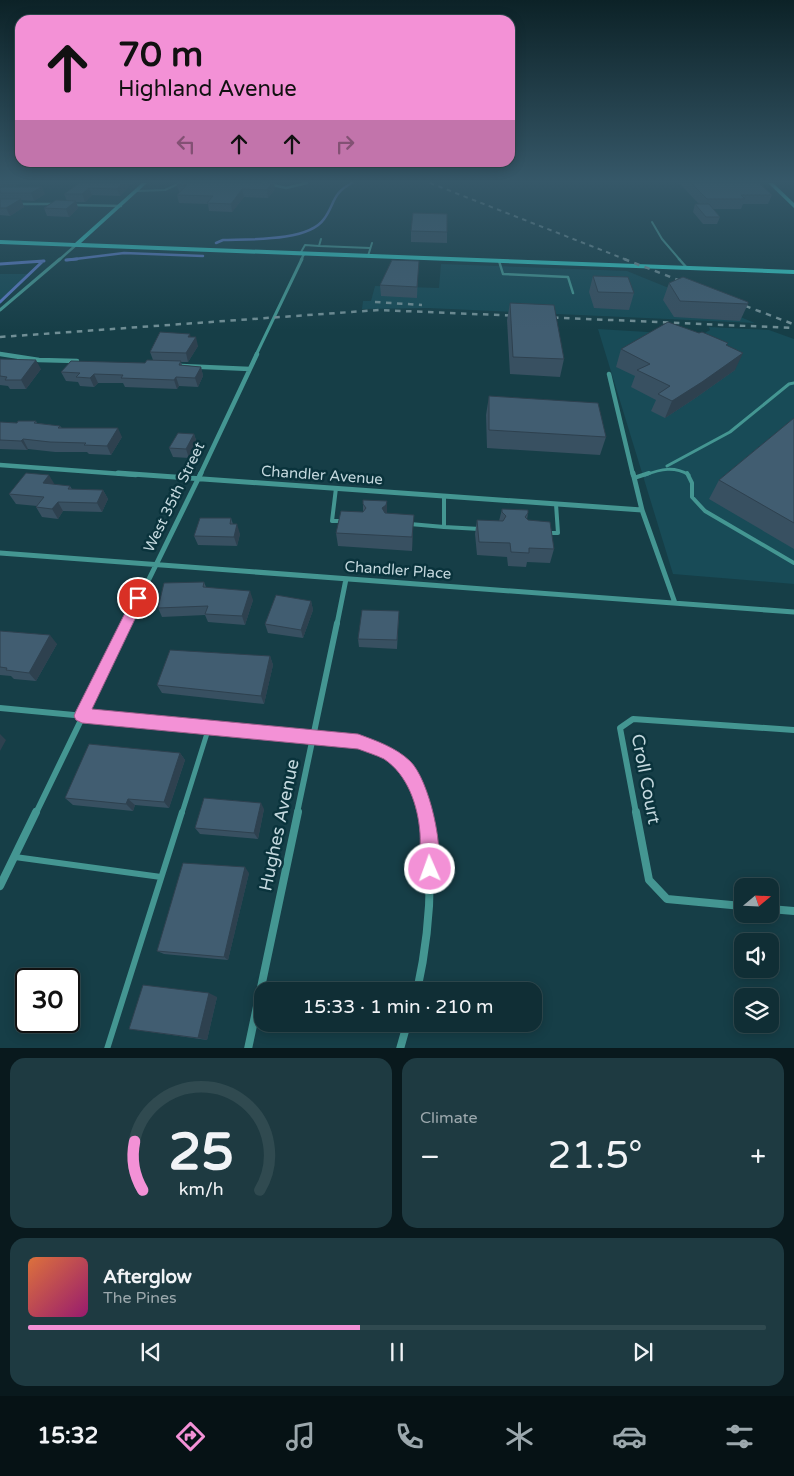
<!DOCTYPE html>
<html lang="en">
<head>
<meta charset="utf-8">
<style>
	:root { --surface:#102e35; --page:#1e3a41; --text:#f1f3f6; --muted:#9ca8ad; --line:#304a50; --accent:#f391d6 }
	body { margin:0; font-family:"Varela Round",sans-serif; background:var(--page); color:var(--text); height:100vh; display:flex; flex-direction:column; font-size:19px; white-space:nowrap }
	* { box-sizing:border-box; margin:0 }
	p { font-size:16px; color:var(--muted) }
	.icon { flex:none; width:28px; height:28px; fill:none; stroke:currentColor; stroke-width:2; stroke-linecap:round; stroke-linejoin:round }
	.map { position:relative; height:1048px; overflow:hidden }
	.side { display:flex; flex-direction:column; gap:10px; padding:10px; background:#09191d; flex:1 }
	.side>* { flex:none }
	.hud { position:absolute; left:15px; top:15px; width:500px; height:152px; border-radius:15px; box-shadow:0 2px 12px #0003,0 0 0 1px var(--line); background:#f391d6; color:#111; overflow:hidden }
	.needle { width:32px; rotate:71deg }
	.tools { position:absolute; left:734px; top:878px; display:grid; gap:10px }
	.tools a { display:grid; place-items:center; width:45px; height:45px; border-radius:10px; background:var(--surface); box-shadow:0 2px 12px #0003,0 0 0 1px var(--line); font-size:25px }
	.speed { position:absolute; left:15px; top:968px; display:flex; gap:10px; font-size:25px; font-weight:700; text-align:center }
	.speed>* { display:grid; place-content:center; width:65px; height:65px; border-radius:50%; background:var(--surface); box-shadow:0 2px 12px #0003,0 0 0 1px var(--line); line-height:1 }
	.speed .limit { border:2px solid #111; border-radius:8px; background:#fff; color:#111 }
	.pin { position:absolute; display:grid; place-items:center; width:42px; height:42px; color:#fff; margin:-21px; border:2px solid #fff; border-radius:50%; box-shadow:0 1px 5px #0007 }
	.me { position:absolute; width:55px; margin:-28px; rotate:358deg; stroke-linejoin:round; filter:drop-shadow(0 0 4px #0008) }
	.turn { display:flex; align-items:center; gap:18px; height:105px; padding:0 20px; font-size:22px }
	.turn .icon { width:65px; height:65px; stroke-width:2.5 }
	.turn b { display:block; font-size:35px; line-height:42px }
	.lanes { display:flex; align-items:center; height:48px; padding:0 20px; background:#0003; justify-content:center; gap:25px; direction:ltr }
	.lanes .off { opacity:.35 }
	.big { font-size:38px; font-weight:600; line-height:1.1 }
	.side .card { flex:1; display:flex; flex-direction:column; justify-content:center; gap:8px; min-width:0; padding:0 18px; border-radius:15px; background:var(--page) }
	.side .dial { align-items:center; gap:0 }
	.dial svg { height:130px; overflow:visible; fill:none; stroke:var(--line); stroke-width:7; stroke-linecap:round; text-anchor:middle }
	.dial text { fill:var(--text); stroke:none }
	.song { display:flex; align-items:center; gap:15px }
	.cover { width:60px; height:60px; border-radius:8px; background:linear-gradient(135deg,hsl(20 70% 55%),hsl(320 70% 35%)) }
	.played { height:5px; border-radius:2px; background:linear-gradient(90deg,var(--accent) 45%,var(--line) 45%) }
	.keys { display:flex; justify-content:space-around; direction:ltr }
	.heat { display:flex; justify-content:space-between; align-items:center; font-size:28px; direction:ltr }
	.side .tiles { flex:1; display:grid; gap:10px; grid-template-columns:1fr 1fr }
	.card:last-child { grid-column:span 2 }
	.trip { position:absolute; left:254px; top:982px; width:288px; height:50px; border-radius:15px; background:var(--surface); box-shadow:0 2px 12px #0003,0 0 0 1px var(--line); font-weight:600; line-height:50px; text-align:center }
	.menu { display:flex; height:80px; justify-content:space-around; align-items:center; background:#061215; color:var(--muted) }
	.menu .icon { width:35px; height:35px }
	.menu .selected { color:var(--accent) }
	.menu b { font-size:22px; color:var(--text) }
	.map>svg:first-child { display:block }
	.built { fill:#184b57 }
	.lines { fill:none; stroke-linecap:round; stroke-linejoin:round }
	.stream-far1 { stroke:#5a7ac3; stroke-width:2.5 }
	.stream { stroke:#5a7ac3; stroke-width:3 }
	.lane-far5 { stroke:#449692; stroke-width:2 }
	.lane-far4 { stroke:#449692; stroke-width:2.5 }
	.lane-far3 { stroke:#449692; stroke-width:3 }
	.lane-far2 { stroke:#449692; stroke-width:4 }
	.lane-far1 { stroke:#449692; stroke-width:5 }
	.lane { stroke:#449692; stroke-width:6 }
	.street-far5 { stroke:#449692; stroke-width:2.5 }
	.street-far4 { stroke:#449692; stroke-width:3 }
	.street-far3 { stroke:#449692; stroke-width:4.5 }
	.street-far2 { stroke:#449692; stroke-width:5 }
	.street-far1 { stroke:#449692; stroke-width:6 }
	.street { stroke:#449692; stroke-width:8 }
	.secondary { fill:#35cbc5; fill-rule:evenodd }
	.rail-far1 { stroke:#708e95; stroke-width:2; stroke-dasharray:4.5 4.5; stroke-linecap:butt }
	.rail { stroke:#708e95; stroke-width:2.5; stroke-dasharray:5.5 5.5; stroke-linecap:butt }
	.wall { fill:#385061 }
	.shaded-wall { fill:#2e414f }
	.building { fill:#415d71; stroke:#2e414f }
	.route { fill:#f391d6; stroke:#9e5e8b }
	.labels { text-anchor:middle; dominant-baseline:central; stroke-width:5; stroke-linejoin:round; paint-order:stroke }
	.street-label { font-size:15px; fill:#c4d8de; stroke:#0a333c }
	.near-street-label { font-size:18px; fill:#c4d8de; stroke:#0a333c }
</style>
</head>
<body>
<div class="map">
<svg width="794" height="1049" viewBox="0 0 794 1049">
	<rect width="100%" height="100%" fill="#163e47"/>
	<path class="built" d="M441 264 627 271 755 323 428 308 362 309 363 301H371L375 286 439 288Z
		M0 274H30L0 300Z
		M709 327 769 330 794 339V584L673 574 598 329 664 333 687 343 710 330Z"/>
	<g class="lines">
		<path class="stream-far1" d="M216 243 223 240C248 239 308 242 324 219 335 204 332 193 352 183
			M67 260 124 253 203 256"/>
		<path class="stream" d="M66 260 77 259
			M0 264 44 261
			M0 302 43 261"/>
		<path class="lane-far5" d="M137 191 165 190 180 183
			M652 222 662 239 680 260
			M321 239 319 246 370 248
			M300 254 305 245 319 246
			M368 256 372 243"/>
		<path class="lane-far4" d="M679 259 687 268
			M499 261 503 274 568 277 573 293"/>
		<path class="lane-far3" d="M667 466 730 432 789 384 794 383
			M645 475C661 469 674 466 689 475"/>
		<path class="lane-far2" d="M687 473 692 483V497L705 511 794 563
			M634 478 649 473
			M336 488 332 521H343
			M410 524 444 527V496
			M444 527 480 529
			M548 533H558L556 504"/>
		<path class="lane-far1" d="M182 813 209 727"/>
		<path class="lane" d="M15 857 161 877
			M107 1049 182 812"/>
		<path class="street-far5" d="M264 183 286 188 307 183
			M17 204H56
			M72 205 121 206
			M59 260 76 245
			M301 260 304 254"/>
		<path class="street-far4" d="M0 310 60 259
			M0 354 7 355
			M256 355 302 259"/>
		<path class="street-far3" d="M0 354 39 360 77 361
			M181 366 250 369
			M609 374 633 475
			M0 465 136 475
			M200 475 257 354"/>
		<path class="street-far2" d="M118 473 642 510
			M633 473 642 510 675 603
			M0 553 794 612
			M127 624 201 473
			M337 624 346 579"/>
		<path class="street-far1" d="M0 708 358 742C399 756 414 770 425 813
			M36 813 128 623
			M297 813 337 623
			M636 813 620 728 633 719 794 730"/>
		<path class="street" d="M636 812 649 880 667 899 742 906
			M0 886 36 812
			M770 909 794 911
			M417 991C430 932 434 872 425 812
			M248 1049 298 812
			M400 1049 407 1024"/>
		<path class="secondary" d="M142 183H147L81 243 794 270V274L0 244V240L75 243Z
			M773 183 794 203V208L768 183Z"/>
		<path class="rail-far1" d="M430 183 627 260"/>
		<path class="rail" d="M624 259 691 285
			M375 302 422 305
			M735 302 793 324
			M542 317 794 328
			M0 337 379 310 522 316"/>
	</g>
	<path class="wall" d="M0 183H18L14 187 45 194 34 201 21 200 24 207 10 216 0 215Z
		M79 183H132L120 196 92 195 85 202H76L78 208 69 217 47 216 44 208 67 201 64 194Z
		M679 183H759L772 195 768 204H743L741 209H713L720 217 717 224H703L693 212 695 204H699Z
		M177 185 275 189 268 198 244 197 232 212 209 211 208 204 179 203 177 195 180 192H179Z
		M411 231 447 232V243L411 242Z
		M418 272 417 298 381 296 380 285Z
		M593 276 634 293 629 310 594 308 589 292Z
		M669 283 748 304 740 321 674 317 663 300Z
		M510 303 564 359 560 377 510 374 507 320Z
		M191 337 198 346 188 362H181L182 365 201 367 203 376 198 387 179 386 177 389 125 387 123 383H98L94 387 80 386 78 382 66 381 61 372 145 363 153 360 150 352Z
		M727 345 735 370 694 399 665 418 651 411 656 400 631 387 635 376 616 367 621 349Z
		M0 359 41 369 26 389H10L8 386 0 385Z
		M489 396 606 437 600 455 487 448 486 415Z
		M794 418V549L709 499 719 480Z
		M36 421 37 423 60 426 62 428 122 437 111 455 89 454 87 452H55L28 449 27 450 0 449V422L17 423Z
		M194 434 197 443 189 458 173 457 169 448Z
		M55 485 70 486 72 489 103 490 108 499 102 512 63 511 58 519 42 517 36 507 37 506 16 504 9 494Z
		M363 504 387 513 413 529 412 551 338 546 336 533 363 512Z
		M502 509 528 513 527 520 554 549 550 563 527 562 526 567 508 566 507 557 477 555 475 534 477 520 499 521Z
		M231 518 233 524 240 534 237 546 198 545 194 536Z
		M204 582 206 587 253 600 245 625 208 622 205 615 162 617 158 608Z
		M311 601 313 610 303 638 268 633 265 624Z
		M399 611 397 649 359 647 358 639Z
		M0 631 57 644 36 681 14 679 11 676 0 675Z
		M270 656 273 665 264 704 162 693 157 685Z
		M180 753 185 760 169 808 135 805 133 811 73 805 65 798Z
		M264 809 258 839 200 834 195 828Z
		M249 873 228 960 164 954 157 951Z
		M217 997 207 1040 129 1029Z"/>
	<path class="shaded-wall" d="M5 183H18L5 193 0 187Z
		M122 183H132L120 196 117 189Z
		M272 183H274L275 189 268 198 267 190Z
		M42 187 45 194 34 201 31 193Z
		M89 188 92 195 85 202 82 194Z
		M242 189 244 197 232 212 231 204Z
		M21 199 24 207 10 216 6 208Z
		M76 201 78 208 69 217 66 209Z
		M190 334 192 342 196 337 198 346 188 362 186 353 188 337Z
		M743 353 735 370 694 399 665 418 672 401Z
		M36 360 41 369 26 389 21 380Z
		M201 367 203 376 198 387 195 378Z
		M94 374 98 383 94 387 90 378Z
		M176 377 179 386 177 389 174 380Z
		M118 428 122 437 111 455 107 446Z
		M194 434 197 443 189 458 186 449Z
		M23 439 28 449 27 450 21 441Z
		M49 475 55 485 43 483Z
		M103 490 108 499 102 512 97 503Z
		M387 501V519L382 508Z
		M58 502 63 511 58 519 52 509Z
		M414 515 413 529 412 551V537Z
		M237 524 240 534 237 546 234 537Z
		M250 591 253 600 245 625 242 616Z
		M311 601 313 610 303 638 301 630Z
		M50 635 57 644 36 681 29 673Z
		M270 656 273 665 264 704 261 696Z
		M0 734 6 740 0 751Z
		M180 753 185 760 169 808 164 802Z
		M128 799 135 805 133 811 126 804Z
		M261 803 264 809 258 839 254 833Z
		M245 867 249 873 228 960 224 957Z
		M209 993 217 997 207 1040 198 1038Z"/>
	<path class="building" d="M0 183H5L0 187H42L31 193H0Z
		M79 183H122L117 189 89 188 82 194H64Z
		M179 183H272L267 190 242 189 231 204 207 203 213 196 177 195 187 185H177Z
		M691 183H759L772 195H741L745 199H707Z
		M0 199H21L6 208H0Z
		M56 200 76 201 66 209 44 208Z
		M695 204H709L720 217H706Z
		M413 213 447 214V232L411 231Z
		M392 260 419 261 417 287 380 285Z
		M593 276 628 277 634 293 598 292Z
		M683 277 748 302V304L680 301 669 283Z
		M510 303 554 305 564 359 513 357Z
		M668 322 699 333 702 332 728 343 726 345 743 353 702 382 672 401 658 394 670 386 637 370 650 364 621 349Z
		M160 332 190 334 188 337H196L186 353 150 352Z
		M0 359 36 360 21 380H5L7 377 0 376Z
		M147 360 181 361 179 365 201 367 195 378 176 377 174 380 121 378 123 375 94 374 90 378 76 377 80 373 61 372 71 361 145 363Z
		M489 396 598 403 606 437 489 430Z
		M794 418V523L719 480Z
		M18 421H36L34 423 60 426 58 428H118L107 446 84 445 86 443 50 442 23 439 21 441 0 440V422L17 423Z
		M178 433 194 434 186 449 169 448Z
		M26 473 49 475 43 483 70 486 68 489 103 490 97 503 58 502 52 509 36 507 44 497 9 494Z
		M363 500 387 501 386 505 382 508 385 513 414 515 412 537 336 533 341 511 363 512 366 508 363 504Z
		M502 509 528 510V513L525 517 528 520 550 522 554 549 529 548V553L511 552 510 543 479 542 477 520 503 521 506 516 502 512Z
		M200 518H231L230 524H237L234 537 194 536Z
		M204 582 203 587 250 591 242 616 205 614 208 606 158 608 164 583Z
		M276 595 311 601 301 630 265 624Z
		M362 610 399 611 397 640 358 639Z
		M0 631 50 635 29 673 6 670 7 668 0 667Z
		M170 650 270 656 261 696 157 685Z
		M89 744 180 753 164 802 128 799 126 804 65 798Z
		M204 798 261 803 254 833 195 828Z
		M183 863 245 867 224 957 157 951Z
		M143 985 209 993 198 1038 129 1029Z"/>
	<linearGradient id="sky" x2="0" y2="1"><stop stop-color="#0c2227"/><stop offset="0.55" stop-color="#365869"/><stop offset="1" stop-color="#365869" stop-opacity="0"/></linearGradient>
	<rect width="794" height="330" fill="url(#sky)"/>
	<path class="route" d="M138 593 143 595 145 598 92 709 358 734C377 741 395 747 410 761 429 779 446 852 436 875L430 878 423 875C418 862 421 847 420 833 418 806 408 775 384 759 376 755 366 752 358 749L82 723 76 720 74 716 76 711 134 595Z"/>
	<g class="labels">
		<g class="street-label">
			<text transform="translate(322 475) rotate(4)">Chandler Avenue</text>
			<text transform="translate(174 497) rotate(-64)">West 35th Street</text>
			<text transform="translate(398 570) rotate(4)">Chandler Place</text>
		</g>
		<g class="near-street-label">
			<text transform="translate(646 779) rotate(79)">Croll Court</text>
			<text transform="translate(279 825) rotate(-78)">Hughes Avenue</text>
		</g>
	</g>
</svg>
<div class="tools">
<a><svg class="needle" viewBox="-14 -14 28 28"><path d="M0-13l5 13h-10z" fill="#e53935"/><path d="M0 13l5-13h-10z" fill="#9ca8ad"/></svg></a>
<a><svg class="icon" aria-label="sound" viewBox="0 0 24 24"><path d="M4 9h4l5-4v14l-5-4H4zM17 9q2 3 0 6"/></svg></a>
<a><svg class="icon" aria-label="layers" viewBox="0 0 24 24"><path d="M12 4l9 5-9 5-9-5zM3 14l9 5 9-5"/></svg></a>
</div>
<div class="speed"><div class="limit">30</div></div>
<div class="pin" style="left:138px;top:598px;background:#d93025"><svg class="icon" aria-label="arrive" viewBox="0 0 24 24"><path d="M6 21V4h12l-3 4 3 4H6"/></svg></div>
<svg class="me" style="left:430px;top:869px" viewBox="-20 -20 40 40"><circle r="17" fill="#f391d6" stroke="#fff" stroke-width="3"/><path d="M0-11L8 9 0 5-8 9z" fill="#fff"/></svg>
<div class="trip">15:33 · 1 min · 210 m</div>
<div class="hud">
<div class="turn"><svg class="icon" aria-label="ahead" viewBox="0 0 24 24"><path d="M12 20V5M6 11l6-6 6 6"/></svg><div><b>70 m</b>Highland Avenue</div></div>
<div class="lanes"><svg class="icon off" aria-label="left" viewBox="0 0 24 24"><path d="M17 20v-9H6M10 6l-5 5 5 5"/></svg><svg class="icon" aria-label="ahead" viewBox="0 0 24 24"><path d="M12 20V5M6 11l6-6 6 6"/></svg><svg class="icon" aria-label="ahead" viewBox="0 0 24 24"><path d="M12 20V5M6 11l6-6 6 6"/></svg><svg class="icon off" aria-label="right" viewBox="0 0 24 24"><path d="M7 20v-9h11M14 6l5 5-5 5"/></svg></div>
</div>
</div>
<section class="side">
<div class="tiles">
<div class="card dial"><svg viewBox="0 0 100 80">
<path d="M14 69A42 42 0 1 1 86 69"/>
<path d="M14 69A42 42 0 0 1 9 39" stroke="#f391d6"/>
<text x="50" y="56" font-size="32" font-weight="700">25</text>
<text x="50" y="72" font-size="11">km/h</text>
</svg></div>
<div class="card"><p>Climate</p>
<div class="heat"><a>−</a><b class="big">21.5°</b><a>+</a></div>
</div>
<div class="card">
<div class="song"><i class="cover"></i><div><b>Afterglow</b><p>The Pines</p></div></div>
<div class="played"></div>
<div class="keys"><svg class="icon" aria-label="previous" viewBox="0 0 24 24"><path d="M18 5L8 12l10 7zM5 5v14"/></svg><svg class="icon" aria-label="pause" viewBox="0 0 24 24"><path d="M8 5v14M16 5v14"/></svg><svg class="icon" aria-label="next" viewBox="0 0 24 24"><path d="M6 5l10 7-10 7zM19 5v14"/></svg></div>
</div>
</div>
</section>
<nav class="menu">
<b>15:32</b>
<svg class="icon selected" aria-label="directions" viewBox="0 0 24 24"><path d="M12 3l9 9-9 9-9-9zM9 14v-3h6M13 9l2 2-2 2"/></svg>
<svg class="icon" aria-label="music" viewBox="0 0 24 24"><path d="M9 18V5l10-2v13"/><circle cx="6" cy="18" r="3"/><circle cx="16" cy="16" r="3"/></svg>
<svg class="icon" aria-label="phone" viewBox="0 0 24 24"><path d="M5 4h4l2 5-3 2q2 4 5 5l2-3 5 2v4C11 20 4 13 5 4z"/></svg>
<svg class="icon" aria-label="climate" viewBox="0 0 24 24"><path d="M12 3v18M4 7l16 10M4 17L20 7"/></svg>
<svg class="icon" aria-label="car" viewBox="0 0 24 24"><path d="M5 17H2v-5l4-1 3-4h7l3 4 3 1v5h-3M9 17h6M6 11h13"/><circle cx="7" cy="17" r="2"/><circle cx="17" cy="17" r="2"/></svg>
<svg class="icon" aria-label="filters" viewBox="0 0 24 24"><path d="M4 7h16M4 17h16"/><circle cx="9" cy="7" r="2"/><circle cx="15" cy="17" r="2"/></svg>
</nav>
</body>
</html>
